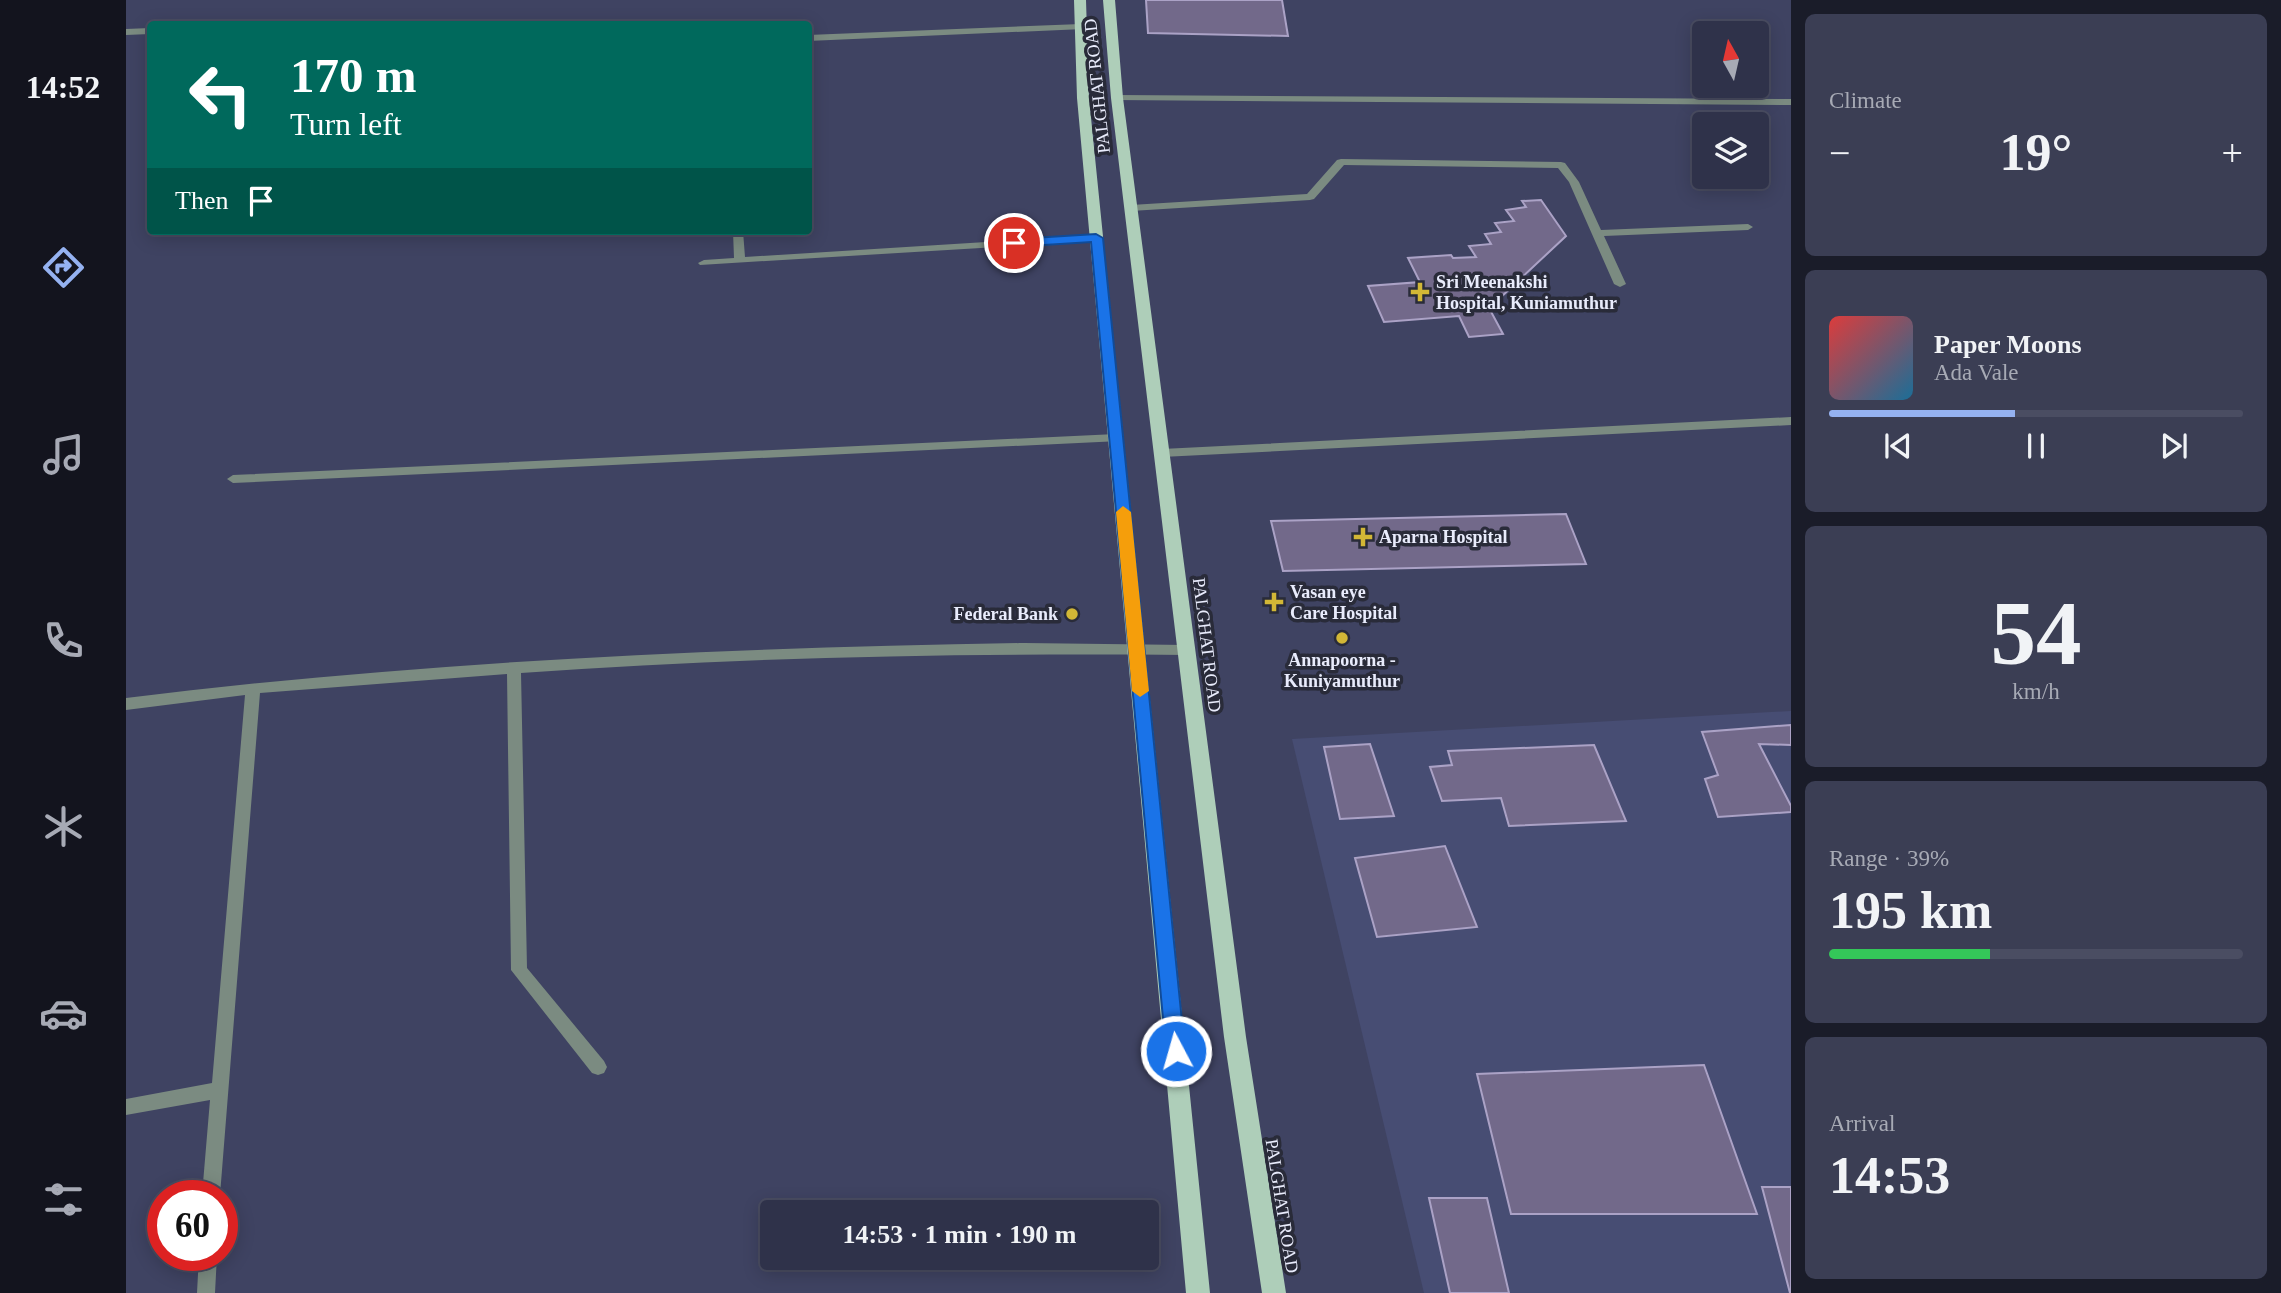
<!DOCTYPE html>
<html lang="en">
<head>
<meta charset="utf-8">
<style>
	:root { --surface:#2f324a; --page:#3b3e54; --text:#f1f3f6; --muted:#a7aab5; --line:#4a4d62; --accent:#95b2f1 }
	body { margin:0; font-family:"Times New Roman",serif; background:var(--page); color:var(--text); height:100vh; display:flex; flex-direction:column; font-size:26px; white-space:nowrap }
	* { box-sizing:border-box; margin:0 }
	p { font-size:23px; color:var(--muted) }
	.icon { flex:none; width:38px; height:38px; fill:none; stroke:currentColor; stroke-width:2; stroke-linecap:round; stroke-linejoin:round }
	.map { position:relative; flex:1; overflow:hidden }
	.sheet { display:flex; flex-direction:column; gap:14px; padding:14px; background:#1a1c29; width:490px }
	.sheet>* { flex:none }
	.hud { position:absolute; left:21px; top:21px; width:665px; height:214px; border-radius:7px; box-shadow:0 4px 18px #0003,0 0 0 2px var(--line); background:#00695c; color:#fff; overflow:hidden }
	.needle { width:46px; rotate:352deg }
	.fabs { position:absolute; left:1566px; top:21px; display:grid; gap:14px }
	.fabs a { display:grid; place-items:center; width:77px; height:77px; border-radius:7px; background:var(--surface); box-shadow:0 4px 18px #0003,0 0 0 2px var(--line); font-size:35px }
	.speed { position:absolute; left:21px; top:1180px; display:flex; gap:14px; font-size:35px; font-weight:700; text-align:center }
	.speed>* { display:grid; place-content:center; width:91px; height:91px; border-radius:50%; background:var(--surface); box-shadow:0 4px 18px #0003,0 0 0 2px var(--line); line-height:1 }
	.speed .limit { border:10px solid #d22; background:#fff; color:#111 }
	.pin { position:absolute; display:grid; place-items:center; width:60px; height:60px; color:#fff; margin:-30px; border:4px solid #fff; border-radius:50%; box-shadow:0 2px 7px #0007 }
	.me { position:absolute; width:77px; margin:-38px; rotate:354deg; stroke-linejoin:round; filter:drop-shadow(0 0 5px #0008) }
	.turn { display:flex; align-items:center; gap:24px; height:147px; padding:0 28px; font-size:32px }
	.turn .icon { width:91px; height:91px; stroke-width:2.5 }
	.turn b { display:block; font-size:49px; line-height:60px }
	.then { display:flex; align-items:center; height:66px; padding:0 28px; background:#0003; gap:14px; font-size:26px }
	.big { font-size:52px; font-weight:800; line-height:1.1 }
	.sheet .widget { flex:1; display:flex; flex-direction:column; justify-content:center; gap:10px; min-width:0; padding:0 24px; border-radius:10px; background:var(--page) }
	.sheet .dial { align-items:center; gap:0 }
	.dial b { font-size:91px; line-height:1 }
	.song { display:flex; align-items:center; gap:21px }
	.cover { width:84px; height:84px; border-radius:10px; background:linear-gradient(135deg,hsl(0 70% 55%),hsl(200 70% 35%)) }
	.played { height:7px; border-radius:4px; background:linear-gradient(90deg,var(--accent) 45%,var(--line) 45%) }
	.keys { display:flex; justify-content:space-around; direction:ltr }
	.heat { display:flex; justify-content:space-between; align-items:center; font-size:38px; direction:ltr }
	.charge { height:10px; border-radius:5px; background:linear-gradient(90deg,#34c759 39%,var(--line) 0) }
	.trip { position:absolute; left:634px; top:1200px; width:399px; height:70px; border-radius:7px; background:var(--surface); box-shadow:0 4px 18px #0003,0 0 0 2px var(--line); font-weight:800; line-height:70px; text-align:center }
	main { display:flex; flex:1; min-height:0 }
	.tabs { display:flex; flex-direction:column; width:126px; justify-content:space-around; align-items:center; background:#13141e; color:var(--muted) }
	.tabs .icon { width:49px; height:49px }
	.tabs .on { color:var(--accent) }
	.tabs b { font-size:32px; color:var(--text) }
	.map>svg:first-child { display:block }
	.built { fill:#474d73 }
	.building { fill:#72698a; stroke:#aba2c6; stroke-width:2 }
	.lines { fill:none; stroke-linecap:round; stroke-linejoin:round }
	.minor { fill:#7b8b81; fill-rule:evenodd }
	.primary { fill:#aeceb9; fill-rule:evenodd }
	.route { fill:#1a73e8; stroke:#114b97; stroke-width:2 }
	.slow { fill:#f59e0b }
	.poi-dot { fill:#d2b736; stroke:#292b39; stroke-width:2.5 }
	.labels { text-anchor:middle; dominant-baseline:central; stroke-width:7; stroke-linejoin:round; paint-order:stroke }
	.street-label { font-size:18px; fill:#e9ecfc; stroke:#292b39 }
	.poi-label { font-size:18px; font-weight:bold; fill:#e9ecfc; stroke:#292b39; text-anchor:start }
</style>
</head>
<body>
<main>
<nav class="tabs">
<b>14:52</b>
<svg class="icon on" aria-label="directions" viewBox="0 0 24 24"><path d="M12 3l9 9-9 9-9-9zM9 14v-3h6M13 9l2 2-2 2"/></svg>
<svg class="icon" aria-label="music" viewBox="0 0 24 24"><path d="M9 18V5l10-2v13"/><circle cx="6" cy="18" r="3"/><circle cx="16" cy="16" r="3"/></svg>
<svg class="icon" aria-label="phone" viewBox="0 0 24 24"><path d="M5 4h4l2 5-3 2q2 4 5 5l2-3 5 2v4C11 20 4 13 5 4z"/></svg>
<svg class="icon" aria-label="climate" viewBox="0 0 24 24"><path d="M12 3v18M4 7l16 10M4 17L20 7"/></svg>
<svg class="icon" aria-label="car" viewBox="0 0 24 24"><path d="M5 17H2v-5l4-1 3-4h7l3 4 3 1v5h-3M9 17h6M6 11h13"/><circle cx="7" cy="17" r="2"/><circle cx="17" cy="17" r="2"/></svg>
<svg class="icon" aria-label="filters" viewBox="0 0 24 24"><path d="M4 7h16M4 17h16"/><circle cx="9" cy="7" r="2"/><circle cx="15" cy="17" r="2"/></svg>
</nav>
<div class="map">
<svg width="1665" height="1293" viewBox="0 0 1665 1293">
	<rect width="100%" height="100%" fill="#3f4362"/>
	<path class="built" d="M1665 711V1293H1298L1166 739Z"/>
	<path class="building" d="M1020 0H1156L1162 36 1022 33Z
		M1415 200 1440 236 1373 299 1376 305 1363 308 1377 334 1343 337 1333 316 1258 322 1242 286 1294 282 1282 258 1325 255 1327 258 1350 257 1343 246 1365 244 1359 234 1375 232 1369 223 1388 221 1380 210 1400 207 1396 201Z
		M1440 514 1460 564 1157 571 1145 521Z
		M1665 725V745L1633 744 1665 806V812L1592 817 1579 779 1592 775 1576 732Z
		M1244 744 1268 816 1214 819 1198 747Z
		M1468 745 1500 821 1383 826 1375 798 1316 801 1304 767 1326 765 1322 751Z
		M1319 846 1351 927 1251 937 1229 858Z
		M1578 1065 1631 1214H1385L1351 1074Z
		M1636 1187H1665V1293H1664Z
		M1303 1198H1361L1383 1293H1324Z"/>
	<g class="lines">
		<path class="minor" d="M955 24 958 25V29L682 41V35Z
			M24 28V34L0 35V29Z
			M991 95 1665 99V105L988 100 986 98Z
			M1215 159 1435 162 1439 163 1453 182 1475 230 1622 224 1627 227 1622 230 1478 236 1500 284 1494 287 1488 284 1443 182 1432 168 1218 165 1188 199 1184 200 1005 211 1000 208 1005 205 1181 194 1211 160Z
			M607 231H617L619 257 970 235 975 238 970 241 574 265 572 263 578 260 608 258Z
			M1665 417V425L1036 457 1030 453 1036 449Z
			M990 434 996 438 994 441 107 483 101 479 107 475Z
			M898 643 1061 645 1066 646 1068 650 1066 654 1061 655C839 653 617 657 395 673L401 968 478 1061 481 1067 478 1073 472 1075 466 1073 385 970 381 674 134 693 94 1195H76L84 1100 0 1115V1099L86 1083 119 695 0 710V698C298 661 598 648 898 643Z
			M73 1255H91L89 1293H71Z"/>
		<path class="primary" d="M948 0H960L963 98 1084 1293H1060L951 98Z
			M977 0H989L997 98 1120 1037 1160 1293H1136L1098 1037 985 98Z"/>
	</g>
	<path class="route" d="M970 234 977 238 1059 1051 1057 1057 1050 1060 1043 1057 1040 1051 965 242 888 247 882 243 888 239Z"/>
	<path class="slow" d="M997 506 1005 512 1023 691 1014 697 1006 691 990 512Z"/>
	<g class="poi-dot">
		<path d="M1290.5 281.5h7v7h7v7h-7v7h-7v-7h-7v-7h7z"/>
		<path d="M1233.5 526.5h7v7h7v7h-7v7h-7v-7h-7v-7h7z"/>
		<path d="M1144.5 591.5h7v7h7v7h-7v7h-7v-7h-7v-7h7z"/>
		<circle cx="946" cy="614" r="7"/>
		<circle cx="1216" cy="638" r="7"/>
	</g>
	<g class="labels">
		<g class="street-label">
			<text transform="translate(971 86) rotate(-96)">PALGHAT ROAD</text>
			<text transform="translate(1081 645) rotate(83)">PALGHAT ROAD</text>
			<text transform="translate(1156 1206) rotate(81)">PALGHAT ROAD</text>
		</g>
		<g class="poi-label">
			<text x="1310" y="282">Sri Meenakshi<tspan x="1310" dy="21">Hospital, Kuniamuthur</tspan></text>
			<text x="1253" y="537">Aparna Hospital</text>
			<text x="1164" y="592">Vasan eye<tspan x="1164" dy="21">Care Hospital</tspan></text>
			<text x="932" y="614" text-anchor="end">Federal Bank</text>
			<text x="1216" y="660" text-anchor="middle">Annapoorna -<tspan x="1216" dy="21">Kuniyamuthur</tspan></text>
		</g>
	</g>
</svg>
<div class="fabs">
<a><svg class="needle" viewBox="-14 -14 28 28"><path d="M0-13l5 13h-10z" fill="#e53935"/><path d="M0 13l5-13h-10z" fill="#a7aab5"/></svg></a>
<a><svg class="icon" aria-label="layers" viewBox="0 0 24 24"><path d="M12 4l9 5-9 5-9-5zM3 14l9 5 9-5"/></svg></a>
</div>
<div class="speed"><div class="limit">60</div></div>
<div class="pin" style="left:888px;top:243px;background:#d93025"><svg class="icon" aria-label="arrive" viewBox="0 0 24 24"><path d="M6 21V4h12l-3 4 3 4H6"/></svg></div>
<svg class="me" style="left:1050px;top:1051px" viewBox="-20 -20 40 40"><circle r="17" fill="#1a73e8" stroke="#fff" stroke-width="3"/><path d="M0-11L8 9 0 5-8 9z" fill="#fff"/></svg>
<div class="trip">14:53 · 1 min · 190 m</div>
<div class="hud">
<div class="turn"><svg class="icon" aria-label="left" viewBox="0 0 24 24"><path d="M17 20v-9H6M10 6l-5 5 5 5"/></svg><div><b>170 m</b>Turn left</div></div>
<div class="then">Then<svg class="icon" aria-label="arrive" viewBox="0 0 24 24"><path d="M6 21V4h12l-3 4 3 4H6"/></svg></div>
</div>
</div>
<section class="sheet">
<div class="widget"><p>Climate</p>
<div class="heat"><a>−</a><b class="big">19°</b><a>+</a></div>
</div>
<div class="widget">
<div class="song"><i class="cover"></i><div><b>Paper Moons</b><p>Ada Vale</p></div></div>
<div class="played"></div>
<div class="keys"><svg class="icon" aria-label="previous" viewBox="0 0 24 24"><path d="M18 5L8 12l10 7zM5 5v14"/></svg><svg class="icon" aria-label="pause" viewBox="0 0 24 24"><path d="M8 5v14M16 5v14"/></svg><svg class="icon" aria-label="next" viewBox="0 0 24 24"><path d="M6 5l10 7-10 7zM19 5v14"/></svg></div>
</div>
<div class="widget dial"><b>54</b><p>km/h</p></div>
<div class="widget"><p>Range · 39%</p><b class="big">195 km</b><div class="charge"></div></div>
<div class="widget"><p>Arrival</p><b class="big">14:53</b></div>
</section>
</main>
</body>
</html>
